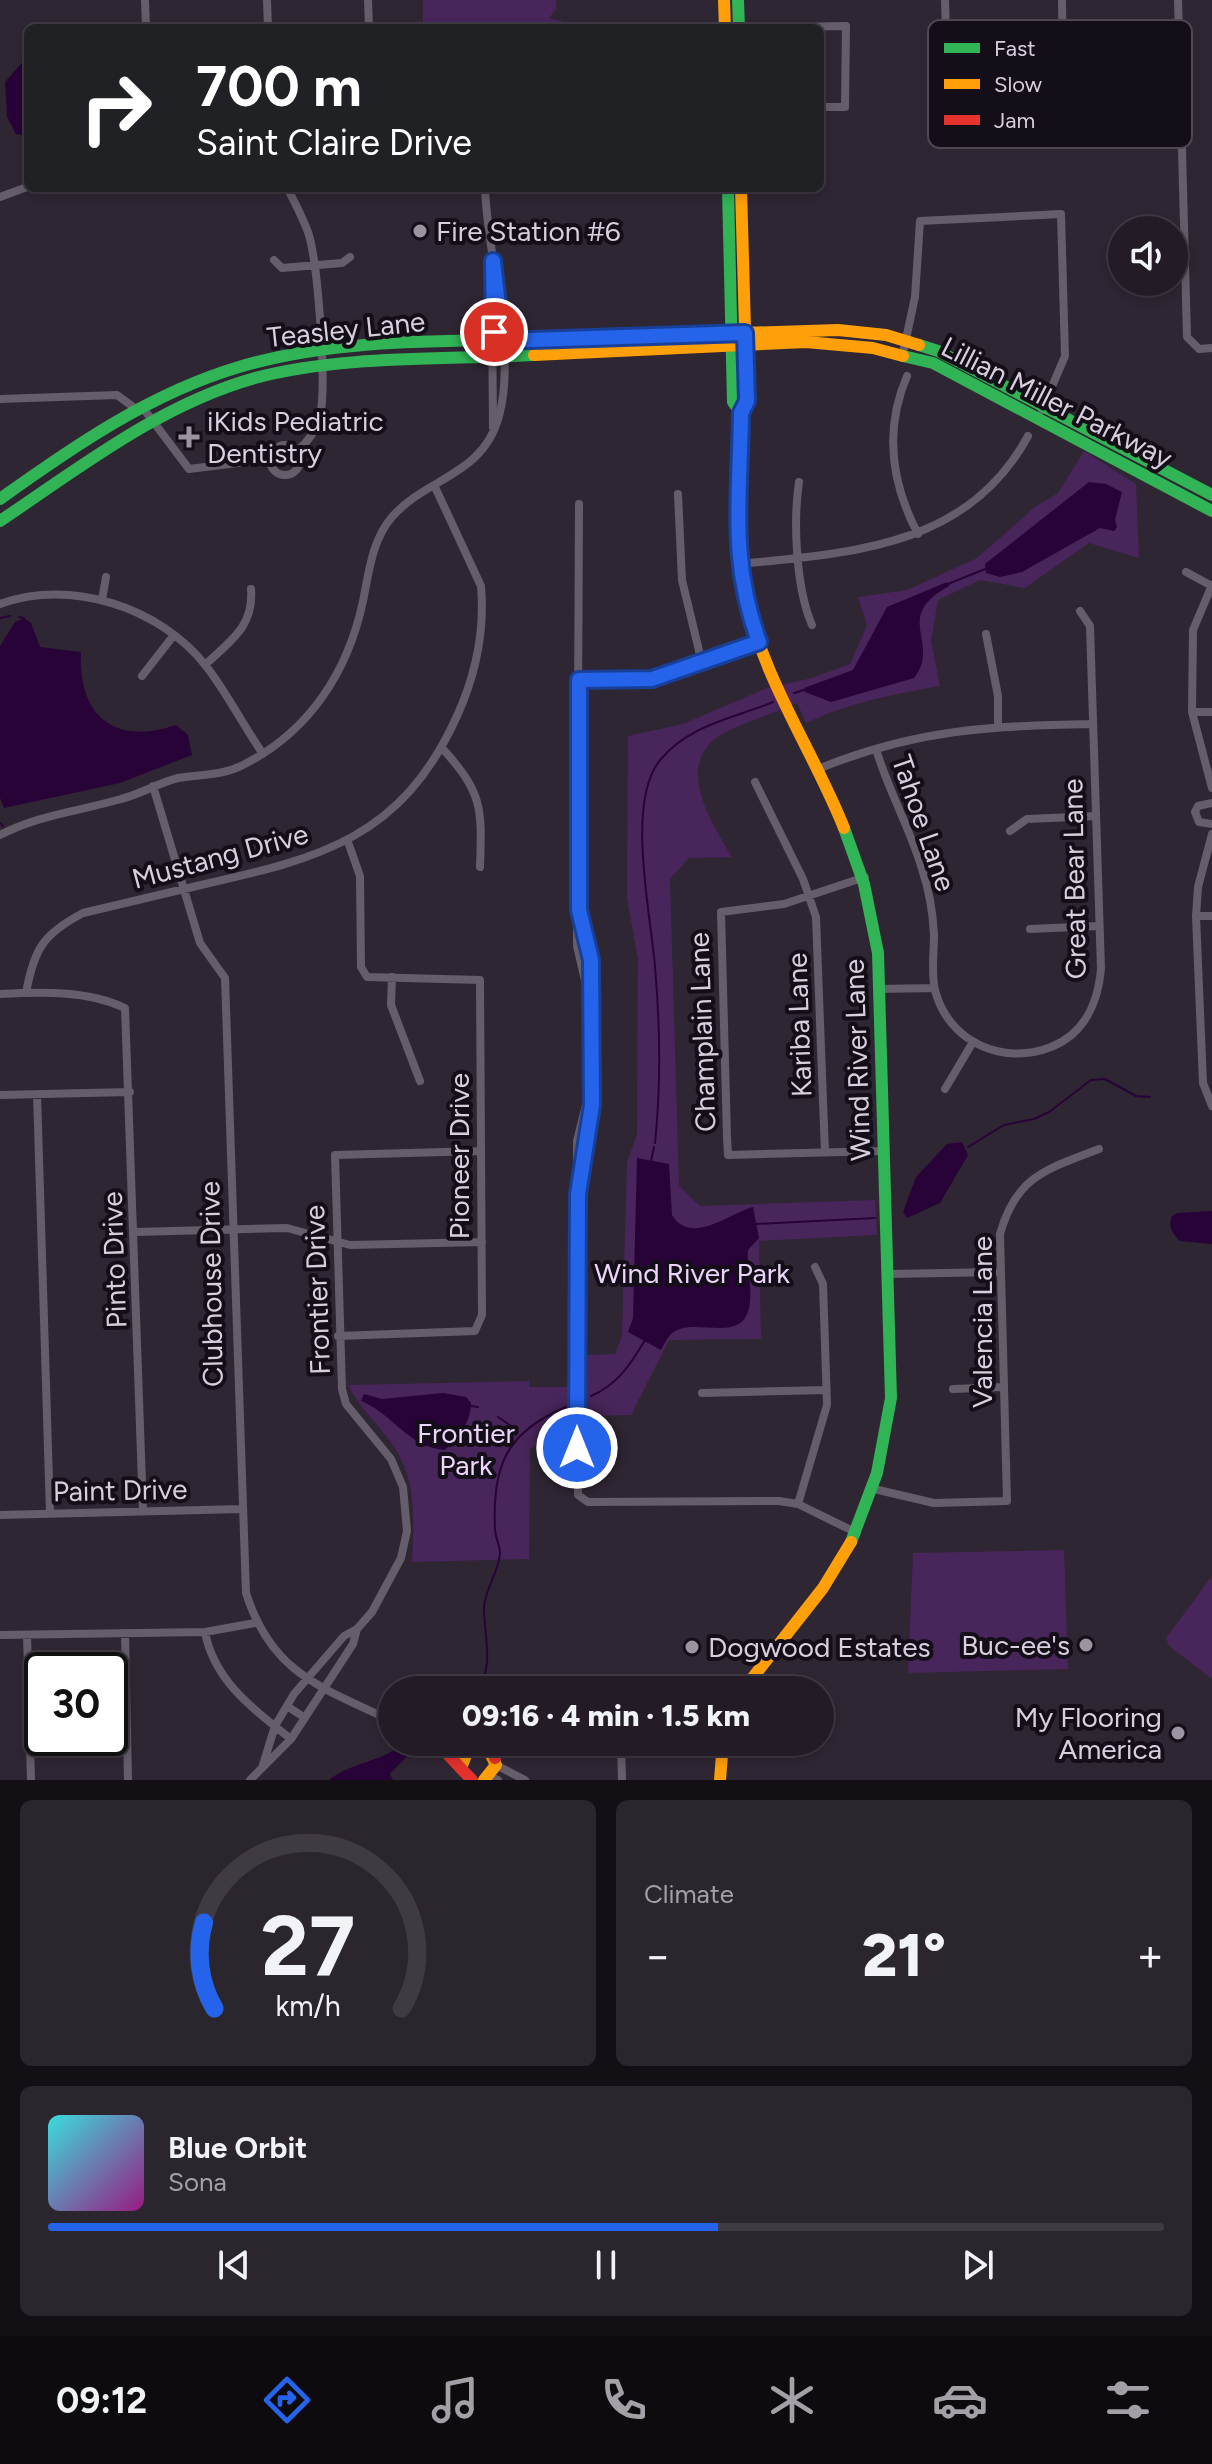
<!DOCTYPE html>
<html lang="en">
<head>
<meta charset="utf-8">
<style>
	:root { --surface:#231c26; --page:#2b252e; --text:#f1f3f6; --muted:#a3a1a7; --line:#403a43; --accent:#2563eb }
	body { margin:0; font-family:Figtree,sans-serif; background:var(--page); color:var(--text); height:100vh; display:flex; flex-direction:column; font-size:30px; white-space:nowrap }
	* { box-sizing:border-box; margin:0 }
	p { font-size:26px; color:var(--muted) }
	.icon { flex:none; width:44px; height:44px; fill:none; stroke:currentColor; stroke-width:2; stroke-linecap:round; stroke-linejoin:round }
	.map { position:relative; height:1780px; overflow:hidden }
	.panel { display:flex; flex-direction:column; gap:20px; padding:20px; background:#130f15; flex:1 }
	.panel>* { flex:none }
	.banner { position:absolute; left:24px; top:24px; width:800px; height:168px; border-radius:12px; box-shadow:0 4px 12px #0003,0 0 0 2px var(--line); background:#202124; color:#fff; overflow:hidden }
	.controls { position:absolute; left:1108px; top:216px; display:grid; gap:16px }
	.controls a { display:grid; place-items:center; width:80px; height:80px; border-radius:50%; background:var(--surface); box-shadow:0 4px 12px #0003,0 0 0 2px var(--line); font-size:40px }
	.speed { position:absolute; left:24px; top:1652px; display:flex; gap:16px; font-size:40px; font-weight:700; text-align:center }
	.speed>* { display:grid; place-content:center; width:104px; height:104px; border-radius:50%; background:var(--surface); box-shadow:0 4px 12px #0003,0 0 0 2px var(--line); line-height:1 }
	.speed .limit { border:4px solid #111; border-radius:12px; background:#fff; color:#111 }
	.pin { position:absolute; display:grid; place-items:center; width:68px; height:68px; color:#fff; margin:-34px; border:4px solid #fff; border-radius:50%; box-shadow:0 2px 8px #0007 }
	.me { position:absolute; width:88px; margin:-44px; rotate:0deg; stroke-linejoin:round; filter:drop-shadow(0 0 6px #0008) }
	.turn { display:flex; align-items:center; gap:28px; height:168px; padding:0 40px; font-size:36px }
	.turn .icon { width:104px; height:104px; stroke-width:2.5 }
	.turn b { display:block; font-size:56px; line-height:68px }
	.big { font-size:60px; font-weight:800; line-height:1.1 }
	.panel .card { flex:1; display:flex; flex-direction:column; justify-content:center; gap:12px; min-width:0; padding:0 28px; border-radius:12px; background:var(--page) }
	.panel .dial { align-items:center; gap:0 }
	.dial svg { height:208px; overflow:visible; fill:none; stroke:var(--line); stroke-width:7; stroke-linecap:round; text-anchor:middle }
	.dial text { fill:var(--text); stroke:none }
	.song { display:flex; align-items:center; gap:24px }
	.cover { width:96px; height:96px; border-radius:12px; background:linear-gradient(135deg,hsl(180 70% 55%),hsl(310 70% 35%)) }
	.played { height:8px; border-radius:4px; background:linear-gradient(90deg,var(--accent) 60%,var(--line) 60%) }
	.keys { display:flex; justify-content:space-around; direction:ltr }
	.heat { display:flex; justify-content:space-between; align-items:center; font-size:44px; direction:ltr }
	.panel .tiles { flex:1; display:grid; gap:20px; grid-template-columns:1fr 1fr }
	.card:last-child { grid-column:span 2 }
	.trip { position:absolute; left:378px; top:1676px; width:456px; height:80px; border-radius:40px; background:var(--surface); box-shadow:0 4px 12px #0003,0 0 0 2px var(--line); font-weight:800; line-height:80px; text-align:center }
	.dock { display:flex; height:128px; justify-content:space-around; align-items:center; background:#0e0b0f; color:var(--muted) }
	.dock .icon { width:56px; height:56px }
	.dock .on { color:var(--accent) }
	.dock b { font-size:36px; color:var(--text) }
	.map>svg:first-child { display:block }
	.green { fill:#48255a }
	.water { fill:#280338 }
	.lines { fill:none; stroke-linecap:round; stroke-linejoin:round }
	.stream { stroke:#280338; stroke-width:2 }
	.street { stroke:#655d69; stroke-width:8 }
	.fast { stroke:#30b455; stroke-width:12 }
	.slow { stroke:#ff9f0a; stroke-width:12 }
	.jam { stroke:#e5322d; stroke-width:12 }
	.route-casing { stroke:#184099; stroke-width:20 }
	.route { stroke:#2563eb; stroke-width:14 }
	.poi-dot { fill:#9d94a2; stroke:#140e18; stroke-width:3 }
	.labels { text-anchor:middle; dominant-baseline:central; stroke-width:8; stroke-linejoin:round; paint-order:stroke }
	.poi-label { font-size:28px; fill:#d8cfde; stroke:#140e18; text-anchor:start }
	.street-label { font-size:28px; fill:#d8cfde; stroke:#140e18 }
	.park-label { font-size:28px; fill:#ecd5fa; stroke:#140e18 }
	.key { fill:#140e18; stroke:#4f4853; stroke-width:2 }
	.key-label { font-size:22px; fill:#d8cfde }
</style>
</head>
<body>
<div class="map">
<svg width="1212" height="1780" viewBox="0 0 1212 1780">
	<rect width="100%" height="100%" fill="#2f2633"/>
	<path class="green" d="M423 0H556V9L549 18 562 21 561 28H546L545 24 542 28H423Z
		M1084 451 1136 484 1139 558 1089 543 1025 588 980 580 938 600 931 641 940 686C895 694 848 703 806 723L797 703C776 713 732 726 716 738 675 770 714 825 732 857L689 858 670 879 679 1186 700 1206 875 1200 877 1235 759 1241 761 1339 669 1340 631 1415 586 1416V1355L615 1354 622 1336 627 1162 637 1135 638 959 627 898 628 736 683 724 767 688 812 678 850 664 867 625 858 597 907 590 977 558 1035 507 1058 493Z
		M529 1381V1387H573V1430L530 1449 529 1559 412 1562C414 1516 418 1474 386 1436 372 1418 359 1406 348 1385Z
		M1064 1550 1068 1669 908 1673 913 1553Z
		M1212 1576V1679L1169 1646 1166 1638Z"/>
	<path class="water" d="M28 56V136L16 134 7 117 5 82Z
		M1089 482 1106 484 1122 492 1115 520 1117 527 1114 531 1100 528 1022 572 1000 577 986 573 985 564Z
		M947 582 949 586C891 618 942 642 914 678L831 702 805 692 804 688 853 670 887 607Z
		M24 618 31 623 40 647 81 652C78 716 114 746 176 725L188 735 192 755 120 783 4 808 0 798V646L15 622Z
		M962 1142 968 1155 940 1203 907 1218 903 1212 916 1177 947 1144Z
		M637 1158 669 1164 672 1215C691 1246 728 1214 753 1207L759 1238 748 1250C746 1270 755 1296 747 1314 736 1342 691 1316 671 1334 667 1338 664 1345 661 1350L628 1332 633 1318Z
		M1212 1211V1244L1180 1241C1172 1233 1169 1228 1171 1217L1177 1213Z
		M443 1393 466 1397 471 1403C471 1421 458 1441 444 1450 408 1447 392 1413 361 1401L364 1394 382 1399Z
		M404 1744 408 1755 390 1774 393 1780H329C352 1762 378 1763 404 1744Z"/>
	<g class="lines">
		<path class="stream" d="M948 584 985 569
			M19 617 24 618
			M0 618 10 616
			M794 693 804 690
			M0 823 3 826
			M655 1143C661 1086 660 1024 655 967 651 915 625 800 661 759 689 725 734 718 773 702
			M968 1147 1004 1125 1034 1119 1049 1112 1091 1080 1105 1079 1136 1096 1150 1097
			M651 1161 654 1147
			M756 1224 875 1218
			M591 1396C617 1385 631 1364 645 1340
			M471 1406 478 1407
			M498 1417 514 1428 516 1435
			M474 1690C497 1672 483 1632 484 1607 485 1589 499 1572 500 1553 500 1546 495 1537 495 1529 492 1466 506 1432 566 1407"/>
		<path class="street" d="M145 0 146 28
			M267 0 268 28
			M368 0 369 28
			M945 0 948 99 1063 93 1062 0
			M1178 0 1187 337 1199 349 1212 348
			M739 28 846 26 845 107H820
			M287 188C295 202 302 217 308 232 318 262 327 386 320 416 316 431 309 441 297 451
			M0 197 27 187
			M274 260 282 268 342 263 350 257
			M492 306 493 428
			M903 353 915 297 920 221 1061 214 1065 356 1042 410
			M907 376C884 430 891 483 918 534
			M0 399 117 395 132 406 134 413
			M143 408 189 469 270 459
			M270 460a15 15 0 1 1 30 0a15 15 0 1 1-30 0Z
			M799 482C793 522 796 588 812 625
			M678 494 682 580 702 663
			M579 504 577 920V946L588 993
			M739 564C852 553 968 547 1028 436
			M1186 572 1212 586
			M1212 585 1193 630 1192 712 1212 788
			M102 600 106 577
			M0 604C70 578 160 607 206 666 227 693 243 725 263 754
			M986 634 998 696V726
			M205 665C230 641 254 627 251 589
			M142 676 174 635
			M579 680 652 679 759 642
			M1192 712H1212
			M442 748C483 793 482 808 480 867
			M876 749C888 790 910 828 922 869 929 890 933 913 934 935 934 953 931 973 935 990 948 1042 1003 1066 1051 1047 1084 1034 1098 1003 1101 969L1090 626 1080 611
			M818 769C916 729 990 726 1093 724
			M755 782 803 879 816 917 825 1153
			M153 786 200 943 225 978 246 1593C272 1674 321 1687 392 1721
			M1212 803 1198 806 1195 812 1199 822 1212 824
			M1010 831 1027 819 1096 816
			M1212 834 1198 887 1196 916 1203 1083 1212 1106
			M0 835C38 815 80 811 121 799 141 794 158 783 178 778 200 774 222 776 243 765 309 732 348 672 363 601 369 572 372 540 392 517 427 477 483 476 499 416 517 353 487 255 485 188
			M865 877 784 904 721 912 727 1137 728 1155 883 1151
			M579 910 591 960 592 1105 578 1194V1495L588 1502 779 1501 798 1504 857 1533
			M1196 916H1212
			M1030 929 1099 926
			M392 977 391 1005 420 1081
			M879 989 934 988
			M26 993C34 949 43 934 83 913 122 904 162 894 201 885 321 858 402 838 457 716 475 676 485 631 481 586L435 487
			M0 994C41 992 87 990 125 1008L143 1511
			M945 1089 973 1042
			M37 1094 50 1513
			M0 1095 130 1092
			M577 1178V1141L589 1093
			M135 1232 287 1228 350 1245 482 1242
			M888 1274 1000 1272
			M338 1336 475 1331 482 1315 480 980 367 977 361 967 360 876 348 842
			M953 1389 1003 1387
			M702 1393 826 1390
			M874 1489 934 1503 1007 1501 1000 1234C1016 1176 1047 1169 1099 1149
			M798 1504 827 1405 823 1284 815 1267
			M0 1515 241 1509
			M205 1632C214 1681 254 1710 291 1739
			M125 1633 128 1780
			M0 1635 205 1632 255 1623
			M27 1635 31 1780
			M287 1706 305 1718
			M621 1742 622 1780
			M496 1765 525 1780
			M262 1768 275 1726 294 1694 344 1636 357 1629 372 1612 401 1558 407 1531 403 1487 391 1459 346 1404 342 1389 335 1155 481 1151
			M490 1776 498 1780
			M250 1780 291 1739 353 1644 357 1629"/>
		<path class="fast" d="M738 0 739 28
			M728 188 733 402 741 413
			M919 345 938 351 1212 495
			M903 356 933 363 1212 511
			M0 499C74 446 151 393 239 367 349 334 471 343 584 338
			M0 521C79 468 161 404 255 378 341 355 444 360 534 355
			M844 828 864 884 878 953 891 1398 877 1473 851 1542"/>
		<path class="slow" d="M724 0 725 28
			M741 188 747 401 741 413C740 472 734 532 745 591 760 675 813 750 844 828
			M584 338 838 330 886 335 919 345
			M534 355 806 342 873 348 903 356
			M580 1690H625
			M743 1690 823 1588 851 1542
			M461 1768 468 1750 488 1749 496 1765 484 1780
			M720 1780 723 1742"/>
		<path class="jam" d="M437 1743 472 1780
			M495 1758 500 1742"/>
	</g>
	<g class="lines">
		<defs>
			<path id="route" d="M494 332 493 261 502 341 745 333 747 401 741 413C740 498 729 559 759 642L652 679 579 680V910L591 960 592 1105 578 1194 577 1448"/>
		</defs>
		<use href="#route" class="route-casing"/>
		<use href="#route" class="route"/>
	</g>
	<g class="poi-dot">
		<circle cx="420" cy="231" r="8"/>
		<path d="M185 425h8v8h8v8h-8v8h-8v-8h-8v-8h8z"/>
		<circle cx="1086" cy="1645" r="8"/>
		<circle cx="692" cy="1647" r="8"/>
		<circle cx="1178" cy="1733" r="8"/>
	</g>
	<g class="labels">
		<g class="poi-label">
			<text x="436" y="231">Fire Station #6</text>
			<text x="207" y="421">iKids Pediatric<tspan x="207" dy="32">Dentistry</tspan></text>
			<text x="1070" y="1645" text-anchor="end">Buc-ee's</text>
			<text x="708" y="1647">Dogwood Estates</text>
			<text x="1162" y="1717" text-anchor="end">My Flooring<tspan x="1162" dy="32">America</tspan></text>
		</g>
		<g class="street-label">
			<text transform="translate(346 329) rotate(-6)">Teasley Lane</text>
			<text transform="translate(1057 402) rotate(27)">Lillian Miller Parkway</text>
			<text transform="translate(924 823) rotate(71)">Tahoe Lane</text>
			<text transform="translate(220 856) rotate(-15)">Mustang Drive</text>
			<text transform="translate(1074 879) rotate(-91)">Great Bear Lane</text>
			<text transform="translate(799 1025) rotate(-92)">Kariba Lane</text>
			<text transform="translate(702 1032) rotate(-92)">Champlain Lane</text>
			<text transform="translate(857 1060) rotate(-92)">Wind River Lane</text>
			<text transform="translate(459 1156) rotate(-90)">Pioneer Drive</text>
			<text transform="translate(114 1260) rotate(-92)">Pinto Drive</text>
			<text transform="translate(211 1284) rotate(-91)">Clubhouse Drive</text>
			<text transform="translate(317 1290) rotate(-92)">Frontier Drive</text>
			<text transform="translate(982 1322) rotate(-90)">Valencia Lane</text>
			<text transform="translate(120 1490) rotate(-1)">Paint Drive</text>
		</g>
		<g class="park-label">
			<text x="692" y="1273">Wind River Park</text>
			<text x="466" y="1433">Frontier<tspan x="466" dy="32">Park</tspan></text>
		</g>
	</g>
	<rect x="928" y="20" width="264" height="128" rx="12" class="key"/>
	<rect x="944" y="43" width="36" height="10" fill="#30b455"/>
	<rect x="944" y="79" width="36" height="10" fill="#ff9f0a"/>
	<rect x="944" y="115" width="36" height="10" fill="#e5322d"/>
	<g class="key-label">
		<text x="994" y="56">Fast</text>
		<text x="994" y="92">Slow</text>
		<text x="994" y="128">Jam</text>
	</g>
</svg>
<div class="controls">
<a><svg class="icon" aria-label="sound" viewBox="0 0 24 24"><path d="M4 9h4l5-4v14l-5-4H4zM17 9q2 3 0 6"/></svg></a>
</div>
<div class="speed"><div class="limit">30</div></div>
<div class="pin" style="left:494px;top:332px;background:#d93025"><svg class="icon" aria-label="arrive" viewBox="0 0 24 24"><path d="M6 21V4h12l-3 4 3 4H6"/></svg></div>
<svg class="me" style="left:577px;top:1448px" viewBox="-20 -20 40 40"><circle r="17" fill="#2563eb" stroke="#fff" stroke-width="3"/><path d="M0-11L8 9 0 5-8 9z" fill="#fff"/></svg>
<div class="trip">09:16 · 4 min · 1.5 km</div>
<div class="banner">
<div class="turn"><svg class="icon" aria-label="right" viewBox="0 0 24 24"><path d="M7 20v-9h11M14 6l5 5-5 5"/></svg><div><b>700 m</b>Saint Claire Drive</div></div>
</div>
</div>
<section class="panel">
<div class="tiles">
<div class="card dial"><svg viewBox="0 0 100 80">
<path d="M14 69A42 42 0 1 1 86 69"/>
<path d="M14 69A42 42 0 0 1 10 36" stroke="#2563eb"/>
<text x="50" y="56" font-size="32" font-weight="700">27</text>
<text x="50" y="72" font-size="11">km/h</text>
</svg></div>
<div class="card"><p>Climate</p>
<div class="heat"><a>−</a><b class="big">21°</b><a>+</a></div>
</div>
<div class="card">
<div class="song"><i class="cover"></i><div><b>Blue Orbit</b><p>Sona</p></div></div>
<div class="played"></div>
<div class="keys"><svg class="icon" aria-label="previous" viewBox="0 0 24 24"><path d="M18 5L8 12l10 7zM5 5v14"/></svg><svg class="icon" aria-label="pause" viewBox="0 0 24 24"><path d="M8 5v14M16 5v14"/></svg><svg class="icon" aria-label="next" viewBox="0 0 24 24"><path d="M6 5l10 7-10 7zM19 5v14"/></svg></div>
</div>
</div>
</section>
<nav class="dock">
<b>09:12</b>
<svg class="icon on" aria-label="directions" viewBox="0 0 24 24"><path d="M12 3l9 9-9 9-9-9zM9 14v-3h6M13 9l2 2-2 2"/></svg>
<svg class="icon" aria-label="music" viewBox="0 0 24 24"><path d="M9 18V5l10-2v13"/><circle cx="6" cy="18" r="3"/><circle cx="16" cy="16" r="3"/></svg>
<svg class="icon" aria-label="phone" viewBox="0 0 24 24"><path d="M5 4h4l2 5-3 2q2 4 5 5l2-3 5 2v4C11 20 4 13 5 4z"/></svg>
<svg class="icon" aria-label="climate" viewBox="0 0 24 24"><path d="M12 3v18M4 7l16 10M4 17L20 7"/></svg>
<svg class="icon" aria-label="car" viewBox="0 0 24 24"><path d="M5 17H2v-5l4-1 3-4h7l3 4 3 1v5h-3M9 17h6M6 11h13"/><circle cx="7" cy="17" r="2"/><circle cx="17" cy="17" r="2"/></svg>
<svg class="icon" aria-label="filters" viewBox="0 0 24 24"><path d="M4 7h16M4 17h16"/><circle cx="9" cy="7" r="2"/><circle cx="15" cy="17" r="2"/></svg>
</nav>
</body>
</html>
